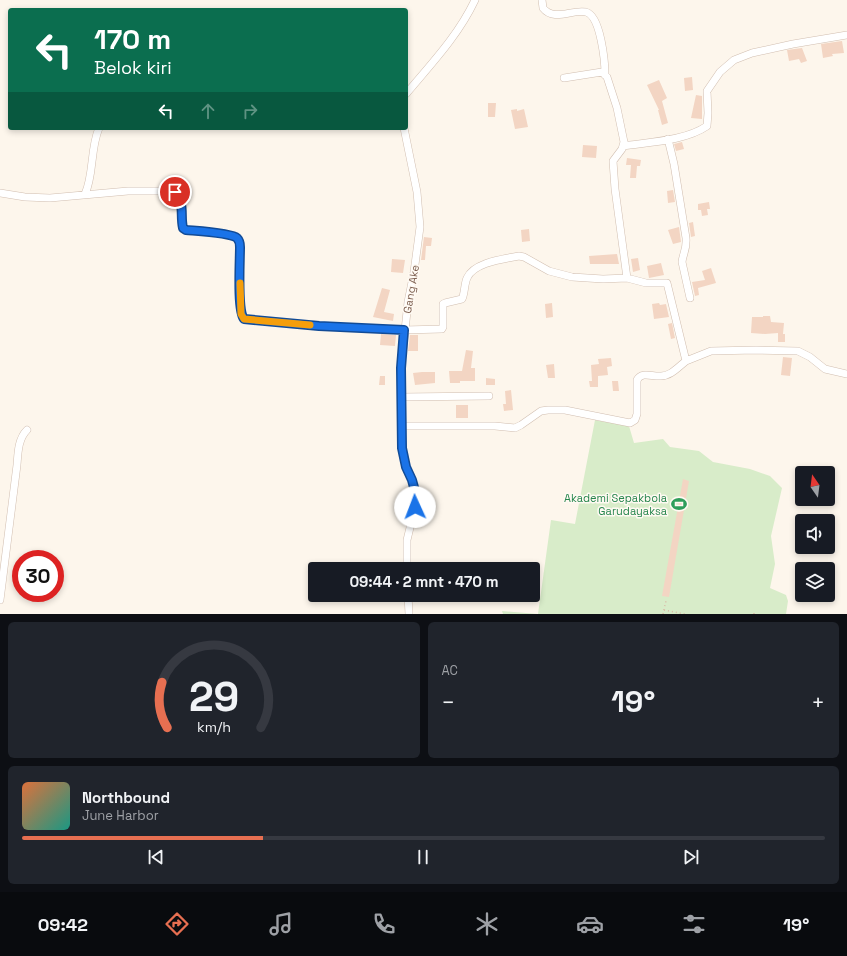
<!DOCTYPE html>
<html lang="id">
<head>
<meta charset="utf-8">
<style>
	:root { --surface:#171b24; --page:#20242c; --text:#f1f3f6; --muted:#9ea1a6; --line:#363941; --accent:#e76f51 }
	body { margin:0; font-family:"Space Grotesk",sans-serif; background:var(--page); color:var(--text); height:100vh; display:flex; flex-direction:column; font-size:15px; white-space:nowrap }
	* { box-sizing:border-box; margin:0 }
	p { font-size:13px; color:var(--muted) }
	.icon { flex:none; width:22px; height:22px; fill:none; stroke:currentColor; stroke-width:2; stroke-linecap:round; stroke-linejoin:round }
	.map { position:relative; height:614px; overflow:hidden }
	.panel { display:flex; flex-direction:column; gap:8px; padding:8px; background:#0d0f14; flex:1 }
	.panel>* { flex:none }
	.guide { position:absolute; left:8px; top:8px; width:400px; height:122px; border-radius:4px; box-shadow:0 2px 6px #0003; background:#0b6e4f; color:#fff; overflow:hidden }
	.needle { width:26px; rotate:346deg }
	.tools { position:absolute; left:795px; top:466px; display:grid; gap:8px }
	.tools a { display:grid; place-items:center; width:40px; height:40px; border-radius:4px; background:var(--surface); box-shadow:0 2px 6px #0003; font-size:20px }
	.speed { position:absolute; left:12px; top:550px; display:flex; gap:8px; font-size:20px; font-weight:700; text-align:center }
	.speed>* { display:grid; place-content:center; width:52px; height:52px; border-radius:50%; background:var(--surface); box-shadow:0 2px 6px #0003; line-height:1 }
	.speed .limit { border:6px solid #d22; background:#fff; color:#111 }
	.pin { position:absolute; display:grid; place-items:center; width:34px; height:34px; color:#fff; margin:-17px; border:2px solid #fff; border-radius:50%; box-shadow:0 1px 4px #0007 }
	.me { position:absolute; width:44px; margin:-22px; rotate:358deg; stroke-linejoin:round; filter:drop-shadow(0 0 3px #0008) }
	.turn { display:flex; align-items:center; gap:14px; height:84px; padding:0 20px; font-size:18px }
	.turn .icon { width:52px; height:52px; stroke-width:2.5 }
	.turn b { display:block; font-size:28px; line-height:34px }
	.lanes { display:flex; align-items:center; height:38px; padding:0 20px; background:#0003; justify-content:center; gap:20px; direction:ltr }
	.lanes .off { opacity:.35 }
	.big { font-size:30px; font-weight:800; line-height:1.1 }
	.panel .card { flex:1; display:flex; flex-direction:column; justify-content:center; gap:6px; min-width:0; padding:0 14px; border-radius:6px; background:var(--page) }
	.panel .dial { align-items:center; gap:0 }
	.dial svg { height:104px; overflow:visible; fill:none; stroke:var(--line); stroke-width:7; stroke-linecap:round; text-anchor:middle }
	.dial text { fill:var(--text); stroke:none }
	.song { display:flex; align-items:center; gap:12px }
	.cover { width:48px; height:48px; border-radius:6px; background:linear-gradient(135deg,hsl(20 70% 55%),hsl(170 70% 35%)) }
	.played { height:4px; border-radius:2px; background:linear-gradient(90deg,var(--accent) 30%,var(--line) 30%) }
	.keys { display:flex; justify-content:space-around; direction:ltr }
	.heat { display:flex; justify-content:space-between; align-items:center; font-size:22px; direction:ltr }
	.panel .tiles { flex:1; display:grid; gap:8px; grid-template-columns:1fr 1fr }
	.card:last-child { grid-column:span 2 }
	.trip { position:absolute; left:308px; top:562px; width:232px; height:40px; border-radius:4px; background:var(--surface); box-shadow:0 2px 6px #0003; font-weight:800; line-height:40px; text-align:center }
	.tabs { display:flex; height:64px; justify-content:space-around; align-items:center; background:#090b0e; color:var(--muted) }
	.tabs .icon { width:28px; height:28px }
	.tabs .on { color:var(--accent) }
	.tabs b { font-size:18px; color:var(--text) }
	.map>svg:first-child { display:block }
	.garden { fill:#d8ecc9 }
	.building { fill:#f3d5c3 }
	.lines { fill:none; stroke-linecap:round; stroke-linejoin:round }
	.minor-casing { stroke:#d1beb0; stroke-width:8 }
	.path { stroke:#d9b8a5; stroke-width:1.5; stroke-dasharray:1 3; stroke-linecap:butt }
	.minor { stroke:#fff; stroke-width:7 }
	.route-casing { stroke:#114b97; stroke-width:10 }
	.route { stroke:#1a73e8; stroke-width:7 }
	.slow { stroke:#f59e0b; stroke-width:7 }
	.labels { text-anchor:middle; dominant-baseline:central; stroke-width:3; stroke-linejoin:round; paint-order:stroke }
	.street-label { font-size:11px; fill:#7a5c4d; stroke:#fffaf3 }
	.leisure-label { font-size:11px; fill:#27864d; stroke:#fffaf3; text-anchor:end }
</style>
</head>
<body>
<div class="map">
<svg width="847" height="614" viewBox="0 0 847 614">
	<rect width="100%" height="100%" fill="#fdf6ec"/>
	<path class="garden" d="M595 420 629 426 634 443 663 439 670 447 699 451 713 462 750 469 770 476 782 488 771 536 775 564 770 588 786 595 788 601 786 614H503L502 611 538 614 551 520 575 524Z"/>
	<path class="building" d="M842 41 844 53 832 54 833 56 823 58 821 44Z
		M802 48 807 61 801 63 799 59 789 61 787 50Z
		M692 77 693 90 685 91 684 78Z
		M659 80 667 98 662 101 668 123 662 125 658 110H659L647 85Z
		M696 95 702 96V119L691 118Z
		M488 103H496L495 117H488Z
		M517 109V111L524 109 528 127 515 129 511 110Z
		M682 142 684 149 676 151 674 144Z
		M583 145 597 146 596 158 582 157Z
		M627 158 641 160 640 166H637L636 178H630L631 165H626Z
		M673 190 675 202 668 203 667 191Z
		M709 202 710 209H707L708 215 702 216 701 210H698V204Z
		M693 222 695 236 691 237 689 223Z
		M679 227 681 242 673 244 668 230Z
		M529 229 530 241 522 242 521 230Z
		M424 237 432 238 431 246H426L425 260H421Z
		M617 254 619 264H590L589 256Z
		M638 258 640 270 633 272 631 259Z
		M392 259 405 260 403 273 391 272Z
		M661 263 664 275 649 278 647 266Z
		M711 268 716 283 698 288 699 295 695 296 692 282 705 280 702 271Z
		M382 288 390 290 384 312 394 314 393 321 373 317Z
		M552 303 553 317 546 318 545 304Z
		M659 303 660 305 666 304 669 317 654 319 652 304Z
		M763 316H770L771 322 784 323 783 334H785V342H778V333L765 334 751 333 752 317H763Z
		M672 323 675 338 671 339 668 324Z
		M381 334 396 335 395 346 380 345Z
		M410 335H418V351H408Z
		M466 350 473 351 471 368H475V381H460V383H450L449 371H462Z
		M783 357 792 358 790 376 781 375Z
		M611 358 612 366 607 367 608 375 598 376V387H590L589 381H592L591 365 599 364 598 359Z
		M554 364 555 378H548L546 365Z
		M422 372H435V383L415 385 413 373Z
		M380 376H385V385H379Z
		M486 378 495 379V385H486Z
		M612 381H618L619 391H613Z
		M511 390 513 410 504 411 503 404H506L505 391Z
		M456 405H468V418H456Z
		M683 479 689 481 669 597 662 596Z"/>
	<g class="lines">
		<defs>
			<path id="minor" d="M542 0 543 8C554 22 572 9 586 12 601 16 605 63 605 75
				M564 78 602 72 607 77 617 108 624 142 622 149 613 161 615 189 627 278
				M406 94C431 64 458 36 475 0
				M404 128 417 192 420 227 414 272 408 302 401 368 402 449 406 467 412 479 415 491V507L407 540V569
				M668 139 674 164 686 238C687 250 683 253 682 262L690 298
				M623 146C649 142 685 141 707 126L708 113 707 91 720 72 734 60 752 53 793 44 847 35
				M0 193 25 197 50 198 128 191H159L175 193 178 195 182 204 183 228 186 230C196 231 231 233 237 238 240 241 240 244 240 247 240 261 237 310 244 319L319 326 404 330 442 329 443 327V304L445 303 462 299C465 293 464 285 467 278 474 262 504 259 519 256L524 257 549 271 572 277 603 279 627 278 646 283H667L686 361 711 351 756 350 798 351 810 357 825 369 847 374
				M85 194C94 175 90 149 99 128
				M401 397 489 396
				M402 426H495L515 428 521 425 541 411 548 410H565L630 423 635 420 637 414V380C642 371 652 377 661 376 671 376 678 367 686 361
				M408 595 409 614
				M0 600 17 465C18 453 18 439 27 430"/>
		</defs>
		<use href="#minor" class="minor-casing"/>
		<path class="path" d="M664 610 685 614
			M663 614 666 601
			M754 614V613"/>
		<use href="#minor" class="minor"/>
	</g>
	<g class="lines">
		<defs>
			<path id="route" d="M175 192C185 202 180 216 183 228L186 230C196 231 231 233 237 238 240 241 240 244 240 247 240 261 237 310 244 319L319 326 404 330 401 368 402 448 406 467 412 480 415 491V507"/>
		</defs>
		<use href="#route" class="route-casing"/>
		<use href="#route" class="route"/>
		<path class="slow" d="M240 283 241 314 244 319 310 325"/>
	</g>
	<defs>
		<symbol id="stadium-bare" viewBox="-9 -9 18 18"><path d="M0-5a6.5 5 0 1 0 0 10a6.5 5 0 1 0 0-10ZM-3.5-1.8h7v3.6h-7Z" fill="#2e9e5b" stroke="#fffaf3" stroke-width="2.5" paint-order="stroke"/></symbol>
	</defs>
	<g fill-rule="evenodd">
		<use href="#stadium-bare" x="668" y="493" width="22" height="22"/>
	</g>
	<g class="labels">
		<g class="street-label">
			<text transform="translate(411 289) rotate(-80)">Gang Ake</text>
		</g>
		<g class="leisure-label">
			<text x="667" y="498">Akademi Sepakbola<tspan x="667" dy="13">Garudayaksa</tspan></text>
		</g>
	</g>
</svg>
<div class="tools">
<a><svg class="needle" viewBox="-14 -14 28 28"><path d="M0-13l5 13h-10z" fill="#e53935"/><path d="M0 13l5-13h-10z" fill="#9ea1a6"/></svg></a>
<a><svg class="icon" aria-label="sound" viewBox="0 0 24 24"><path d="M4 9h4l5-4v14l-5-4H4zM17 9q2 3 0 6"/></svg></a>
<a><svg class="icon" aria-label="layers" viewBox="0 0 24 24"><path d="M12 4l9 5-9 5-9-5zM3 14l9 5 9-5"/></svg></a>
</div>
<div class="speed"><div class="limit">30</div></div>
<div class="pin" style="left:175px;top:192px;background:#d93025"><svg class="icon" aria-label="arrive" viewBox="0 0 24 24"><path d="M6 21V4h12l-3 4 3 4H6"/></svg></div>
<svg class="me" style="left:415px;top:507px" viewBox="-20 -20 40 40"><circle r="19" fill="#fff"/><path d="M0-13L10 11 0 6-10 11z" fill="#1a73e8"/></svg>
<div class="trip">09:44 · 2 mnt · 470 m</div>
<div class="guide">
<div class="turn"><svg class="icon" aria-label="left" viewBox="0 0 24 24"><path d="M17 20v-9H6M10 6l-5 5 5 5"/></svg><div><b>170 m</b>Belok kiri</div></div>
<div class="lanes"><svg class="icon" aria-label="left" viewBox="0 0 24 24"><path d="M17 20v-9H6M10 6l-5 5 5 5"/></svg><svg class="icon off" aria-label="ahead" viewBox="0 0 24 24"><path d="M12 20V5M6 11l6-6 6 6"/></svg><svg class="icon off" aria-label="right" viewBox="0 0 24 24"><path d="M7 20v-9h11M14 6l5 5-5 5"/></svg></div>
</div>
</div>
<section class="panel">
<div class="tiles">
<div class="card dial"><svg viewBox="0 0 100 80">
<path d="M14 69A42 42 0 1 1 86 69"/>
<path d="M14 69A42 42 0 0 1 10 34" stroke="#e76f51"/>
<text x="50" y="56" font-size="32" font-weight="700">29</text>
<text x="50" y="72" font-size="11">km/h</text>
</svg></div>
<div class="card"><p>AC</p>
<div class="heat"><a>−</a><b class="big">19°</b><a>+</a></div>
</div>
<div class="card">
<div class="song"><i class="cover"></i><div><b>Northbound</b><p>June Harbor</p></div></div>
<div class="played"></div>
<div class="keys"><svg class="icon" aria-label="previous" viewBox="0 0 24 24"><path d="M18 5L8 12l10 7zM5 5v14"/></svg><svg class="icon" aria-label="pause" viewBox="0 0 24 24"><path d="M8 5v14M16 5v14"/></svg><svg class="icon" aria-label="next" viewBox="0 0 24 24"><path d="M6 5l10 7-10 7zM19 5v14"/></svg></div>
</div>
</div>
</section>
<nav class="tabs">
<b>09:42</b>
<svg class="icon on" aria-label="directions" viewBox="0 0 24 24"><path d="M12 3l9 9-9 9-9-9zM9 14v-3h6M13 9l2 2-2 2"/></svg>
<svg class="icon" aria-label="music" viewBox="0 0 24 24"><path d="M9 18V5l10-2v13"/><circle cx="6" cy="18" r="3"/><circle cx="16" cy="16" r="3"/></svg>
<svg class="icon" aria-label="phone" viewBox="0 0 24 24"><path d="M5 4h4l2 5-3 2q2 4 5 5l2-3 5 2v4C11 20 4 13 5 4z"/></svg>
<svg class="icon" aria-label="climate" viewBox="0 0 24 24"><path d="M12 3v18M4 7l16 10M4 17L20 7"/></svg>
<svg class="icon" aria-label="car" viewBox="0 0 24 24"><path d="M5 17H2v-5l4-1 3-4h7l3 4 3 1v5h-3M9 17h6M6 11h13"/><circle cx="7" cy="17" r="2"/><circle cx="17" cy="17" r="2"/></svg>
<svg class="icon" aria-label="filters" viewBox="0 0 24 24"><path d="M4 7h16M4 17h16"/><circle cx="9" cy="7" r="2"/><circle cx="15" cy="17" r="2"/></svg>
<b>19°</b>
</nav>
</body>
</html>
